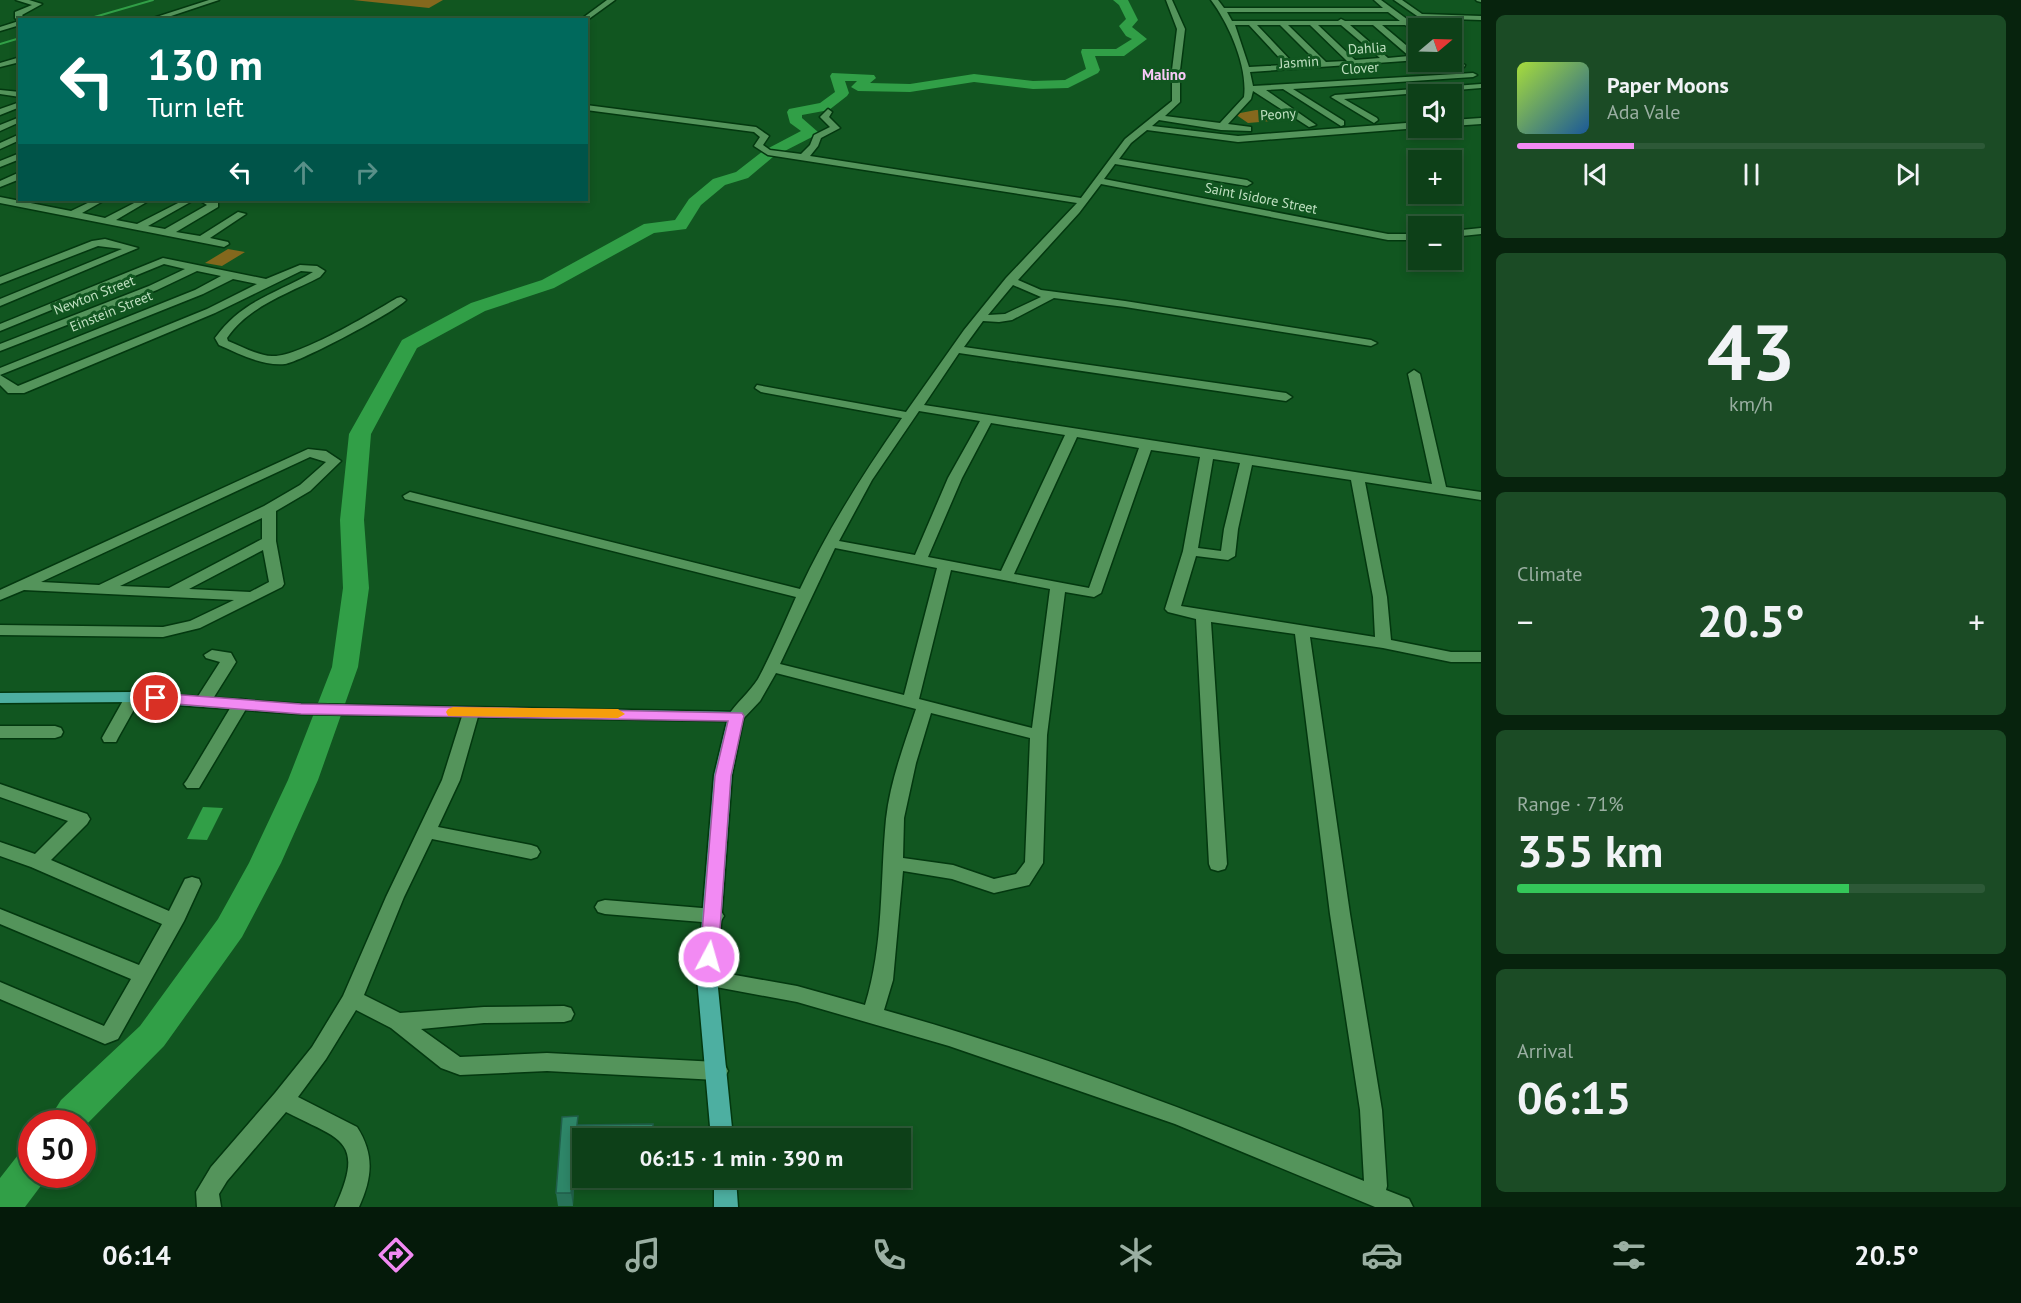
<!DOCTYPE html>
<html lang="en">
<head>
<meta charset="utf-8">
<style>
	:root { --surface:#0d4018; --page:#1b4b25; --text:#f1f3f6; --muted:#9aafa2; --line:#2d5937; --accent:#f28af3 }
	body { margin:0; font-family:"PT Sans",sans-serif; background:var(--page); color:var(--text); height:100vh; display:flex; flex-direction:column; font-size:22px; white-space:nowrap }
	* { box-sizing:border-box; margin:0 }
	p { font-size:20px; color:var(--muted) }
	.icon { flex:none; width:33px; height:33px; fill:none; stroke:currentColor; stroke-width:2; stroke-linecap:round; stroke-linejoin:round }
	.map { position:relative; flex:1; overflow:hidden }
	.sheet { display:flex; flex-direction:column; gap:15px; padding:15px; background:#07230d; width:540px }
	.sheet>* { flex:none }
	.hud { position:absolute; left:18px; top:18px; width:570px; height:183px; border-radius:0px; box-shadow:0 3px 9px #0003,0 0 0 2px var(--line); background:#00695c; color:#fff; overflow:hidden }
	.needle { width:39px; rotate:71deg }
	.buttons { position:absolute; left:1408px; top:18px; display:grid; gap:12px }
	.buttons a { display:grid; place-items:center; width:54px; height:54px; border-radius:0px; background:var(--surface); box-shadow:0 3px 9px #0003,0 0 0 2px var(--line); font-size:30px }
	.speed { position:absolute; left:18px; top:1110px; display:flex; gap:12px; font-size:30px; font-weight:700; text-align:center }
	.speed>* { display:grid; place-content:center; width:78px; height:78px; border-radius:50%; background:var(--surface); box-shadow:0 3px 9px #0003,0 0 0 2px var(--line); line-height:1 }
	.speed .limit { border:9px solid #d22; background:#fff; color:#111 }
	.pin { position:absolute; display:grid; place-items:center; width:51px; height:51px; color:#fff; margin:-26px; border:3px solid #fff; border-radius:50%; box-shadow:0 2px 6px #0007 }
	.me { position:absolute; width:66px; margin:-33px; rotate:6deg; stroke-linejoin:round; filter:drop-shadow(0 0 4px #0008) }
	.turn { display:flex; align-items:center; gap:21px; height:126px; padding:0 30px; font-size:27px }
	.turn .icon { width:78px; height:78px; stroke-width:2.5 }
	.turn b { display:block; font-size:42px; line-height:51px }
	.lanes { display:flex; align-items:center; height:57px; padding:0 30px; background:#0003; justify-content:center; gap:30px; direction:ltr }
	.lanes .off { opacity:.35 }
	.big { font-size:45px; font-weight:800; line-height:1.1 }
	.sheet .widget { flex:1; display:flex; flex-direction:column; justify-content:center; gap:9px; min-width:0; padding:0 21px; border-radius:9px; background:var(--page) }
	.sheet .dial { align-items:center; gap:0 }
	.dial b { font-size:78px; line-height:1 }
	.song { display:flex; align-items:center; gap:18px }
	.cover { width:72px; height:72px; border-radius:9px; background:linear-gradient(135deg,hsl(80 70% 55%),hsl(210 70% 35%)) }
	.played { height:6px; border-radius:3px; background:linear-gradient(90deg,var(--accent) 25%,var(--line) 25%) }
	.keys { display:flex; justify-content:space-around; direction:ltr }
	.heat { display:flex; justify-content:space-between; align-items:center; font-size:33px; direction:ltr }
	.charge { height:9px; border-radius:4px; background:linear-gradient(90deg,#34c759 71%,var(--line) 0) }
	.trip { position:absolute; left:572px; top:1128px; width:339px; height:60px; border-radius:0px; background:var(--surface); box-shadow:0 3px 9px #0003,0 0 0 2px var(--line); font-weight:800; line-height:60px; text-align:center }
	.tabs { display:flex; height:96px; justify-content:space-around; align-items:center; background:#051a0a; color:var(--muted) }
	.tabs .icon { width:42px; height:42px }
	.tabs .on { color:var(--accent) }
	.tabs b { font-size:27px; color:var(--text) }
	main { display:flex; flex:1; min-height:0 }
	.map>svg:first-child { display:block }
	.green { fill:#84681d }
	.water { fill:#319f47 }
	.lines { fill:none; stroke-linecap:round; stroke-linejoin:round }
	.stream { stroke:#319f47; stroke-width:2 }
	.river { fill:#319f47; fill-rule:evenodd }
	.minor-casing { stroke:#03380f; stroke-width:3 }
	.major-casing { stroke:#03380f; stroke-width:3 }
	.minor { fill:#54945b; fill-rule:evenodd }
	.major { fill:#4dafa1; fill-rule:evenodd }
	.wall { fill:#287359 }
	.shaded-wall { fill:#205e49 }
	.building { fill:#2e8668; stroke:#205e49; stroke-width:1.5 }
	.route { fill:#f28af3; stroke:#9d5a9e; stroke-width:1.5 }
	.slow { fill:#f59e0b }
	.labels { text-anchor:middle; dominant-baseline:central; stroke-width:6; stroke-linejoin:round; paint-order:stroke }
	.far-street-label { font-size:14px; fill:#c0e1c2; stroke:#115620 }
	.far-quarter-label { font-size:15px; font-weight:bold; fill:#f9caf8; stroke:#115620 }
</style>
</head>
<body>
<main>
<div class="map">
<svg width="1481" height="1207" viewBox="0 0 1481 1207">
	<rect width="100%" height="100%" fill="#115620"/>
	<path class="green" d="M353 0H443L429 8Z
		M1256 110 1270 111 1284 120 1248 123 1235 114Z
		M228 249 245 252 222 266 205 263Z"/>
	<path class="water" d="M203 807 223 808 207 840 187 839Z"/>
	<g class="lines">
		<path class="stream" d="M84 20 153 0
			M0 44 20 38"/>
		<path class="river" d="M1113 0H1128L1138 20 1132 27 1147 39 1124 56H1095L1100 70 1098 73 1068 88 1033 89 974 82 910 92 858 91 851 87 857 81H845L849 93 847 96 829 110 802 115V118L818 132 816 135 773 157 748 178 725 185 701 205 686 229 654 233 554 288 485 311 417 348 371 434 364 520 369 588 358 667 318 780 281 863 242 937 164 1046 82 1129V1124H46L61 1100 140 1026 218 919 249 863 288 780 332 667 343 588 340 520 349 434 402 340 471 303 542 280 644 224 675 220 689 199 713 179 736 172 763 151 801 131 790 123 787 112 789 109 820 103 835 92 830 76 832 73 874 75 876 78 870 83 910 84 974 74 1033 81 1065 80 1086 69 1081 52 1082 49H1116L1132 39 1126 36 1119 26 1126 19 1119 5Z
			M32 1150V1174H48L46 1179 25 1207H0V1178L18 1155Z"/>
		<defs>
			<path id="minor" d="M16 0H29L42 4 22 15 26 20H20V25L0 31V27L19 21 15 18V12L32 5Z
				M209 0H219L159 20H147Z
				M607 0H615L586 21 580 20Z
				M1166 0H1172L1185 29 1180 70V102L1165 116 1220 123 1244 97C1248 67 1229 24 1211 0H1218L1224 8H1383L1374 0H1381L1419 28V34L1405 25H1382L1419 56V60L1250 72 1253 86 1473 73 1477 75 1473 77 1293 89 1344 121V125L1341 126 1283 89 1266 90 1316 125 1309 127 1253 91 1251 99 1228 124 1251 127V131L1221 130 1159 120 1152 126 1238 136 1419 122V128L1238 142 1147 130 1131 143 1119 159 1247 180 1252 183 1247 186 1115 164 1104 179 1388 234H1419V240H1388L1101 184 1079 213 1018 280 1041 290 1125 301 1371 340 1377 343 1371 346 1125 307 1054 298 1012 320 999 322 983 321 964 347 1286 393 1292 397 1286 401 959 353 924 405 1432 484 1408 374 1414 370 1420 374 1446 487 1481 492V500L1365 482 1387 597 1391 640 1451 652H1481V662H1451L1383 648 1310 637 1350 914 1382 1110 1387 1186 1386 1190 1409 1199 1413 1207H1375L1175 1124 949 1046 797 1002 700 984 697 978 700 972 707 970 797 986 865 1005C884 945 880 881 886 819 890 782 904 745 916 709L776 673 760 701 742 720H730L728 716C736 703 749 693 758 679 772 653 784 624 796 597L405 499 403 496 410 492 800 589C828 529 863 474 902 418L761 392 755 388 757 385 906 412 964 330 1006 278 1077 203 768 155 754 146 760 137 754 132 586 110V105L756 127 769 136 763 145 770 150 801 154 810 145 814 135 830 127 820 117 828 109 832 112 829 117 840 128 821 138 818 146 810 156 1081 198 1125 139 1172 101V70L1177 29ZM1227 12H1388L1400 21H1345L1341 19 1338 21H1232ZM1235 25H1249L1286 65 1249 67ZM1257 25H1280L1318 63 1294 64ZM1288 25H1310L1347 61 1326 62ZM1318 25H1341L1380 58 1355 60ZM1350 25H1373L1409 56 1388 58ZM1013 285 1041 297 1005 314 988 315ZM919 411 980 421 948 478 915 555 839 541 872 480ZM991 423 1065 435 1001 571 928 557 962 478ZM1077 437 1139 448 1089 588 1014 574ZM1151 450 1200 457 1183 551 1165 609 1168 612 1196 619 1209 864 1211 869 1218 871 1225 869 1227 864 1211 622 1295 634 1330 914 1360 1110 1364 1181C1207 1117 1048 1056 884 1010L893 980 903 871 952 879 994 893 1029 885 1043 863 1047 735 1065 592 1094 597 1101 593ZM1213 459 1240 463 1224 529 1221 551 1198 548ZM1252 465 1351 480 1373 597 1375 637 1181 606 1196 556 1228 560 1235 556 1238 529ZM835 548 937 568 904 695 780 664ZM951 570 1050 589 1032 728 919 699ZM931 713 1030 738 1025 862 1016 874 994 879 953 865 903 858 904 818 916 763Z
				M1394 0H1402L1422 14 1481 16V20L1420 18Z
				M1476 0H1481V2L1477 1Z
				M17 58H20V62L0 67V63Z
				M1461 63 1465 65 1464 67 1412 70 1408 68 1412 66Z
				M1481 84V88L1344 99 1377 118 1378 120 1374 123 1331 97 1335 95Z
				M0 90 20 92V97L0 94Z
				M20 102V107L0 115V109Z
				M20 117V122L0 131V125Z
				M1481 118V124L1452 126V120Z
				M20 134V140L0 149V143Z
				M20 153V159L0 167V161Z
				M20 172V179L0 187V181Z
				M0 197 71 211 94 200H105L82 213 105 218 140 200H150L116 220 137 224 184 200H194L148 226 165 229 207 205 199 200H210L218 203V207L176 232 200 236 238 212 246 214 210 238 228 242 229 244 224 247 0 203Z
				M1481 228V234L1452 237V231Z
				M105 239 138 248 0 306V299L122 249 98 246 0 284V277L92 241Z
				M163 258 266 279 300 265 317 266 325 271 320 277C287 294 249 306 227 338L228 341C241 346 258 356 272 356 297 358 372 313 397 298L401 297 406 300C395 312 300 362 285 364 261 366 240 354 219 345L215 338C242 300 276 294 313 272L301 271 215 313 24 393H8L0 385V368L195 290 221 276 197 271 157 290 0 351V344L149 286 185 269 164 264 0 331V324ZM233 279 257 284 207 309 18 386 0 375 203 294Z
				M308 449 326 451 341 461 310 491 276 511V541L284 584 282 587 200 628 163 637 0 635V625L163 627 190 621 234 600 24 590 0 600V590ZM310 457 326 462 300 485 264 506 99 585 41 582ZM262 518V539L169 588 120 586ZM263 550 269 582 250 592 189 589Z
				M212 650 231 653 236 662 209 705H197L195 701 220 662 206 658 204 655Z
				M133 692 139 693 141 697 118 738 116 742H104L102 738 125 697 127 693Z
				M241 699 247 700 249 704 199 788H187L184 784 187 780 235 700Z
				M471 708 477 709 479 713 460 780 438 827 531 845 537 847 540 852 537 857 531 859 432 839 404 897 364 995 400 1013 484 1007 564 1006 571 1008 574 1014 571 1020 564 1022 484 1023 421 1029 460 1057 547 1053 717 1062 725 1065 728 1071 725 1077 717 1080 547 1071 460 1075 441 1068 391 1028 356 1010 326 1059 298 1097 357 1127C375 1155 372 1178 359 1207H335C366 1139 340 1140 286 1112L227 1181 219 1194 221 1207H197L196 1192 211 1167 275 1093 312 1047 343 996 386 897 442 780 463 713 465 709Z
				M0 726H55L61 728 63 732 61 736 55 738H0Z
				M0 784 87 814 90 819 87 824 51 860 169 911 185 879 192 877 199 879 201 884 184 921 118 1039 105 1044 0 999V982L104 1026 131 979 0 924V909L139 965 162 924 31 867 0 856V842L35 854 68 821 0 797Z
				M605 900 714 909 721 911 724 916 721 921 714 923 605 914 598 912 595 907 598 902Z"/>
			<path id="major" d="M133 692 301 704 742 712 744 716 732 775 717 978 733 1138H711L697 978 714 775 727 721 301 714 133 702 0 703V693Z
				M714 1178H736L738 1207H714Z"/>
		</defs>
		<use href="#minor" class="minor-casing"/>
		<use href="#major" class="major-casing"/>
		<use href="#minor" class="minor"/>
		<use href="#major" class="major"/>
	</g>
	<path class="wall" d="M653 1124 654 1138H582V1178H653V1180L574 1182 573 1206H558L556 1193 579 1125Z"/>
	<path class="shaded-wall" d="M573 1169 574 1182 573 1206 571 1193Z"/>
	<path class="building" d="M578 1116 577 1125 653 1124 652 1138H582V1169H573L571 1193H556L562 1117Z"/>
	<path class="route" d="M156 693 301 704 742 713 744 716 731 776 718 957 716 962 709 964 703 962 700 957 715 776 728 721 301 714 151 702 149 698 151 695Z"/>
	<path class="slow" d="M453 707 618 709 625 714 618 718 448 716 446 712 448 709Z"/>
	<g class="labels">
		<g class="far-street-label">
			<text transform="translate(1367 48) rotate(-4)">Dahlia</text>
			<text transform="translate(1299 62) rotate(-4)">Jasmin</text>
			<text transform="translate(1360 68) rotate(-4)">Clover</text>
			<text transform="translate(1278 114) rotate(-4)">Peony</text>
			<text transform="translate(1261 198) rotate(11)">Saint Isidore Street</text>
			<text transform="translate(94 295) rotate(-21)">Newton Street</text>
			<text transform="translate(111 311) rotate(-22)">Einstein Street</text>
		</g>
		<g class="far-quarter-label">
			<text x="1164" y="74">Malino</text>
		</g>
	</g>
</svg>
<div class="buttons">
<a><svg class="needle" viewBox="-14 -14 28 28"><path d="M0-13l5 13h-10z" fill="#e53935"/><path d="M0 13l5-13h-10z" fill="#9aafa2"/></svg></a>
<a><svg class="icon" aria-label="sound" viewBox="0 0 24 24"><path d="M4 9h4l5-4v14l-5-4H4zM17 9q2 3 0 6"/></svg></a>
<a>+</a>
<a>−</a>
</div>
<div class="speed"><div class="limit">50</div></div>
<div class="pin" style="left:156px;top:698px;background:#d93025"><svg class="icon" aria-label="arrive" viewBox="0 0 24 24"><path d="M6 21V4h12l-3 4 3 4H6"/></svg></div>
<svg class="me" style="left:709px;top:957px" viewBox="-20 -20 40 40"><circle r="17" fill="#f28af3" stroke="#fff" stroke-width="3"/><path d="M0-11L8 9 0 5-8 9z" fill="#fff"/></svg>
<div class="trip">06:15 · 1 min · 390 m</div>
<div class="hud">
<div class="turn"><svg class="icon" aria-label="left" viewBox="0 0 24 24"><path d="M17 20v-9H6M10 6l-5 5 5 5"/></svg><div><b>130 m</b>Turn left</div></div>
<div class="lanes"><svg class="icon" aria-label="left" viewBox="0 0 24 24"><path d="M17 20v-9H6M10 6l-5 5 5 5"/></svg><svg class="icon off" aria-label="ahead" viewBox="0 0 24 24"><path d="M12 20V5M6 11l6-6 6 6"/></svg><svg class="icon off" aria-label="right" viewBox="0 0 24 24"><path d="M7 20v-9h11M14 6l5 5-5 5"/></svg></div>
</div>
</div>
<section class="sheet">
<div class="widget">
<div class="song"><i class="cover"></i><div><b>Paper Moons</b><p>Ada Vale</p></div></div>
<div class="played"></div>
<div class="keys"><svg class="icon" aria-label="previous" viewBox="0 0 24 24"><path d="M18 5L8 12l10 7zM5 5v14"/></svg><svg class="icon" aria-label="pause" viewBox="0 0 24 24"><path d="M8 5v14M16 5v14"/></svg><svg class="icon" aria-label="next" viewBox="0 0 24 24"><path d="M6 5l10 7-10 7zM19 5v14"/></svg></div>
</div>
<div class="widget dial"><b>43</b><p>km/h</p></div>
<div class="widget"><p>Climate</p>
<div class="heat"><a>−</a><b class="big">20.5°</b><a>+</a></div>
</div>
<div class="widget"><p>Range · 71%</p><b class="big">355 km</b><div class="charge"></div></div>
<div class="widget"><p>Arrival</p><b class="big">06:15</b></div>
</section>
</main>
<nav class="tabs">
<b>06:14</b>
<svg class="icon on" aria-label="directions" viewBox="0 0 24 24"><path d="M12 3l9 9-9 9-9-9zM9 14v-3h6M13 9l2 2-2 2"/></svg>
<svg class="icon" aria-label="music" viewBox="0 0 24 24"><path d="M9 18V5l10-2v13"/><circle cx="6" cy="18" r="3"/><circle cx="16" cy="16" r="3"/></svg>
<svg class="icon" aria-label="phone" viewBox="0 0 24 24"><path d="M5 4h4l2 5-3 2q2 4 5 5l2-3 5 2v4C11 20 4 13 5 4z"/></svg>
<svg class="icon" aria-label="climate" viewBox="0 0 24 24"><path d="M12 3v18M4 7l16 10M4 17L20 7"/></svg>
<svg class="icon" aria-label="car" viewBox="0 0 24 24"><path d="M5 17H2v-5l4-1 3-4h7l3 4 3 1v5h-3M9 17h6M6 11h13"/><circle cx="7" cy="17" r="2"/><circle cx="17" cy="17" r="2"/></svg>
<svg class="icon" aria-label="filters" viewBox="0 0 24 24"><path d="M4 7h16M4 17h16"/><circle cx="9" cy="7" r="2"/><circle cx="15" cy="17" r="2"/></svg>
<b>20.5°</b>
</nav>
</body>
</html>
